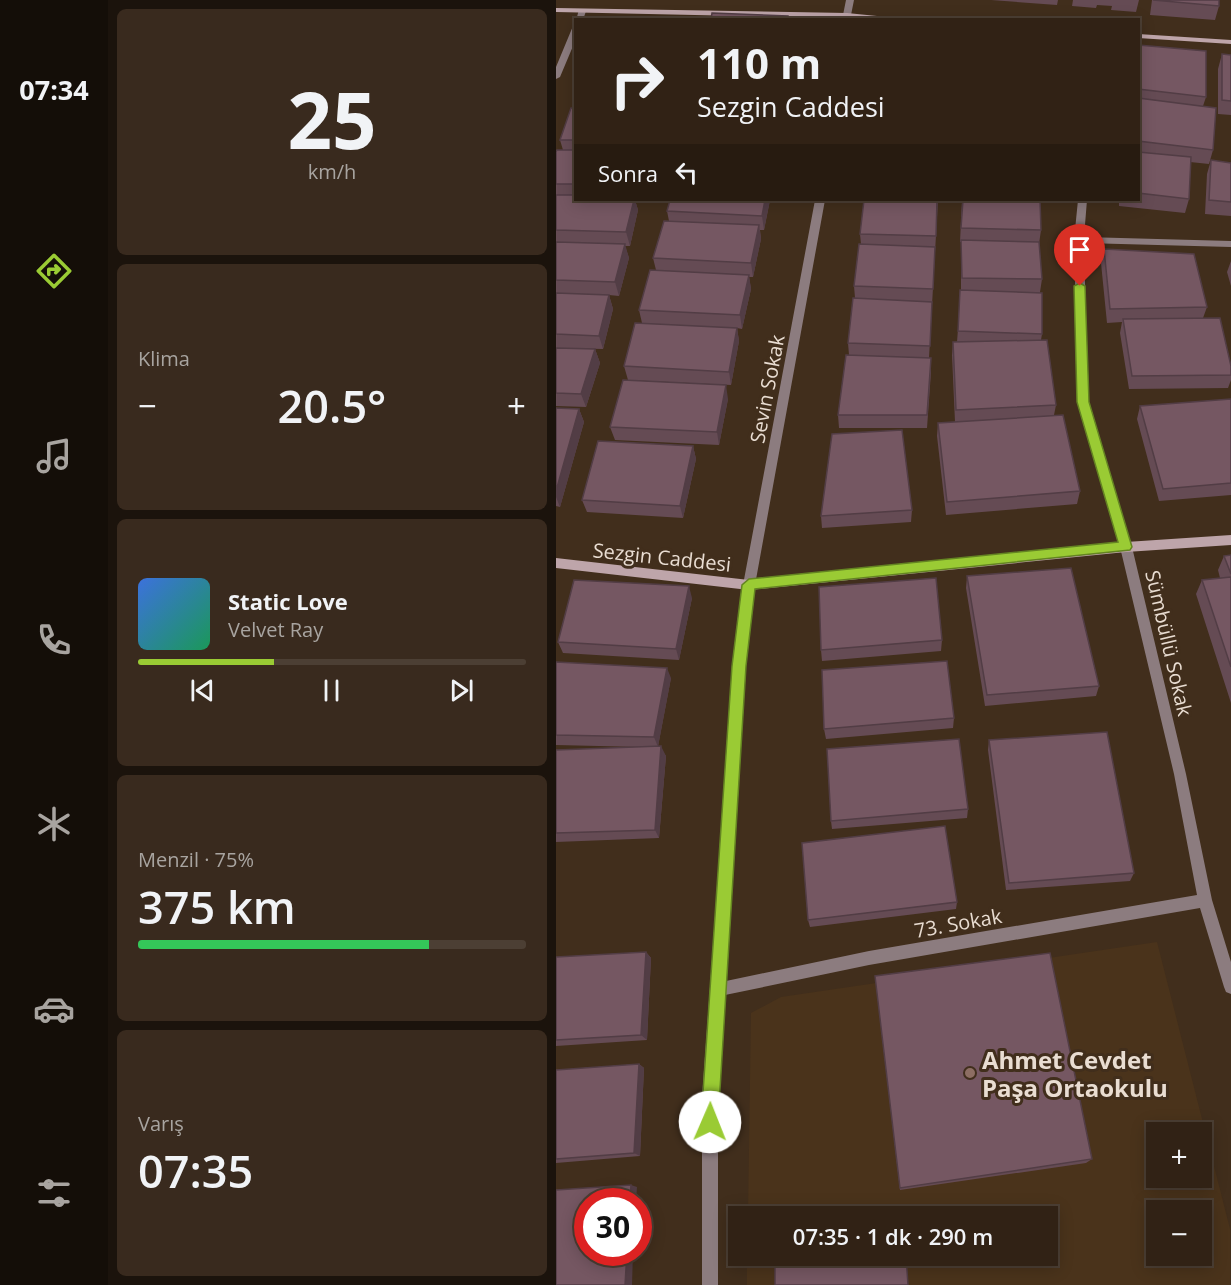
<!DOCTYPE html>
<html lang="tr">
<head>
<meta charset="utf-8">
<style>
	:root { --surface:#312215; --page:#392a1e; --text:#f1f3f6; --muted:#a8a4a0; --line:#4c3f34; --accent:#9acb34 }
	body { margin:0; font-family:"Open Sans",sans-serif; background:var(--page); color:var(--text); height:100vh; display:flex; flex-direction:column; font-size:22px; white-space:nowrap }
	* { box-sizing:border-box; margin:0 }
	p { font-size:20px; color:var(--muted) }
	.icon { flex:none; width:33px; height:33px; fill:none; stroke:currentColor; stroke-width:2; stroke-linecap:round; stroke-linejoin:round }
	.map { position:relative; flex:1; overflow:hidden }
	.drawer { display:flex; flex-direction:column; gap:9px; padding:9px; background:#1b130c; width:448px }
	.drawer>* { flex:none }
	.guide { position:absolute; left:18px; top:18px; width:566px; height:183px; border-radius:0px; box-shadow:0 3px 15px #0003,0 0 0 2px var(--line); background:#312215; color:var(--text); overflow:hidden }
	.controls { position:absolute; left:590px; top:1122px; display:grid; gap:12px }
	.controls a { display:grid; place-items:center; width:66px; height:66px; border-radius:0px; background:var(--surface); box-shadow:0 3px 15px #0003,0 0 0 2px var(--line); font-size:30px }
	.speed { position:absolute; left:18px; top:1188px; display:flex; gap:12px; font-size:30px; font-weight:700; text-align:center }
	.speed>* { display:grid; place-content:center; width:78px; height:78px; border-radius:50%; background:var(--surface); box-shadow:0 3px 15px #0003,0 0 0 2px var(--line); line-height:1 }
	.speed .limit { border:9px solid #d22; background:#fff; color:#111 }
	.pin { position:absolute; display:grid; place-items:center; width:51px; height:51px; color:#fff; margin:-62px -26px; border-radius:50% 50% 50% 0; rotate:-45deg; box-shadow:0 0 6px #0007 }
	.pin .icon { rotate:45deg }
	.me { position:absolute; width:66px; margin:-33px; rotate:1deg; stroke-linejoin:round; filter:drop-shadow(0 0 4px #0008) }
	.turn { display:flex; align-items:center; gap:21px; height:126px; padding:0 24px; font-size:27px }
	.turn .icon { width:78px; height:78px; stroke-width:2.5 }
	.turn b { display:block; font-size:42px; line-height:51px }
	.then { display:flex; align-items:center; height:57px; padding:0 24px; background:#0003; gap:12px; font-size:22px }
	.big { font-size:45px; font-weight:600; line-height:1.1 }
	.drawer .card { flex:1; display:flex; flex-direction:column; justify-content:center; gap:9px; min-width:0; padding:0 21px; border-radius:9px; background:var(--page) }
	.drawer .dial { align-items:center; gap:0 }
	.dial b { font-size:78px; line-height:1 }
	.song { display:flex; align-items:center; gap:18px }
	.cover { width:72px; height:72px; border-radius:9px; background:linear-gradient(135deg,hsl(220 70% 55%),hsl(150 70% 35%)) }
	.played { height:6px; border-radius:3px; background:linear-gradient(90deg,var(--accent) 35%,var(--line) 35%) }
	.keys { display:flex; justify-content:space-around; direction:ltr }
	.heat { display:flex; justify-content:space-between; align-items:center; font-size:33px; direction:ltr }
	.charge { height:9px; border-radius:4px; background:linear-gradient(90deg,#34c759 75%,var(--line) 0) }
	.trip { position:absolute; left:172px; top:1206px; width:330px; height:60px; border-radius:0px; background:var(--surface); box-shadow:0 3px 15px #0003,0 0 0 2px var(--line); font-weight:600; line-height:60px; text-align:center }
	main { display:flex; flex:1; min-height:0 }
	.menu { display:flex; flex-direction:column; width:108px; justify-content:space-around; align-items:center; background:#140e08; color:var(--muted) }
	.menu .icon { width:42px; height:42px }
	.menu .selected { color:var(--accent) }
	.menu b { font-size:27px; color:var(--text) }
	.map>svg:first-child { display:block }
	.built { fill:#4a331b; fill-rule:evenodd }
	.lines { fill:none; stroke-linecap:round; stroke-linejoin:round }
	.street { fill:#8c7c7f; fill-rule:evenodd }
	.secondary { fill:#bea5aa; fill-rule:evenodd }
	.wall { fill:#654b54 }
	.shaded-wall { fill:#523d45 }
	.building { fill:#755762; stroke:#523d45; stroke-width:1.5 }
	.route { fill:#9acb34; stroke:#648422; stroke-width:1.5 }
	.education-dot { fill:#8d6e63; stroke:#412e1c; stroke-width:2 }
	.labels { text-anchor:middle; dominant-baseline:central; stroke-width:6; stroke-linejoin:round; paint-order:stroke }
	.street-label { font-size:20px; fill:#e9ddd2; stroke:#412e1c }
	.near-poi-label { font-size:24px; font-weight:bold; fill:#e9ddd2; stroke:#412e1c; text-anchor:start }
</style>
</head>
<body>
<main>
<nav class="menu">
<b>07:34</b>
<svg class="icon selected" aria-label="directions" viewBox="0 0 24 24"><path d="M12 3l9 9-9 9-9-9zM9 14v-3h6M13 9l2 2-2 2"/></svg>
<svg class="icon" aria-label="music" viewBox="0 0 24 24"><path d="M9 18V5l10-2v13"/><circle cx="6" cy="18" r="3"/><circle cx="16" cy="16" r="3"/></svg>
<svg class="icon" aria-label="phone" viewBox="0 0 24 24"><path d="M5 4h4l2 5-3 2q2 4 5 5l2-3 5 2v4C11 20 4 13 5 4z"/></svg>
<svg class="icon" aria-label="climate" viewBox="0 0 24 24"><path d="M12 3v18M4 7l16 10M4 17L20 7"/></svg>
<svg class="icon" aria-label="car" viewBox="0 0 24 24"><path d="M5 17H2v-5l4-1 3-4h7l3 4 3 1v5h-3M9 17h6M6 11h13"/><circle cx="7" cy="17" r="2"/><circle cx="17" cy="17" r="2"/></svg>
<svg class="icon" aria-label="filters" viewBox="0 0 24 24"><path d="M4 7h16M4 17h16"/><circle cx="9" cy="7" r="2"/><circle cx="15" cy="17" r="2"/></svg>
</nav>
<section class="drawer">
<div class="card dial"><b>25</b><p>km/h</p></div>
<div class="card"><p>Klima</p>
<div class="heat"><a>−</a><b class="big">20.5°</b><a>+</a></div>
</div>
<div class="card">
<div class="song"><i class="cover"></i><div><b>Static Love</b><p>Velvet Ray</p></div></div>
<div class="played"></div>
<div class="keys"><svg class="icon" aria-label="previous" viewBox="0 0 24 24"><path d="M18 5L8 12l10 7zM5 5v14"/></svg><svg class="icon" aria-label="pause" viewBox="0 0 24 24"><path d="M8 5v14M16 5v14"/></svg><svg class="icon" aria-label="next" viewBox="0 0 24 24"><path d="M6 5l10 7-10 7zM19 5v14"/></svg></div>
</div>
<div class="card"><p>Menzil · 75%</p><b class="big">375 km</b><div class="charge"></div></div>
<div class="card"><p>Varış</p><b class="big">07:35</b></div>
</section>
<div class="map">
<svg width="675" height="1285" viewBox="0 0 675 1285">
	<rect width="100%" height="100%" fill="#412e1c"/>
	<path class="built" d="M601 942 674 1229V1285H191V1256H492V1216H192L195 1013 225 997ZM600 1132H645V1178H600ZM600 1210H645V1256H600Z"/>
	<g class="lines">
		<path class="street" d="M290 0H298L294 20H286Z
			M23 9 30 11 27 20 20 21Z
			M17 26H20V39L4 77 0 79V67Z
			M259 200H269L199 585 189 667 170 981 313 951 641 895 618 774 564 547 522 402 518 240 522 200H531L528 237 675 241V247L528 243 532 402 576 547 630 774 656 900 675 962V994L670 992 668 987 644 908 313 965 169 995 162 1098V1285H146V1098L177 667 187 585Z"/>
		<path class="secondary" d="M0 8 291 13 361 20 0 12Z
			M582 34 675 40V44L582 38Z
			M675 535V545L570 552 193 590 0 568V558L193 580 570 542Z"/>
	</g>
	<path class="wall" d="M435 0H502L501 5Z
		M517 0H583L580 12 555 10 556 6 541 5 540 8 516 6Z
		M596 0H663V6L659 20 594 15Z
		M582 45 650 97 647 106 657 150 653 164 634 162 633 199 629 213 563 206V200H582Z
		M666 54 675 55V115L662 114V69Z
		M20 109V200H79L82 210 74 246H69L73 258 63 296 53 295 57 309 47 349 0 348V152L7 150 4 140Z
		M655 160 675 163V216L649 214 651 174Z
		M214 200 208 230H204L205 239 197 277H193L195 289 186 329 181 328 183 341 175 385 72 380 68 366 86 323 83 310 100 270 97 258 113 221 111 211Z
		M382 200 373 358 375 372 371 428H283L282 415 293 355 292 343 299 298 298 286 305 244 304 234Z
		M406 200 485 230 483 244 486 279 484 292 486 334 485 340 500 405 498 415 524 491 521 504 390 515 381 436 382 423 399 422 396 355 397 342H401L405 290V242H404Z
		M548 249 651 307 647 318 675 366V380L672 388 573 389 564 333 566 322 551 323 545 263Z
		M675 261V286L671 272Z
		M0 348 39 349 44 363 30 407 0 406Z
		M172 399 163 445 59 440 54 427Z
		M675 399V495L603 501 581 419 584 406Z
		M0 408 23 409 28 422 4 507 0 506Z
		M137 446 140 459 127 518 31 512 26 500Z
		M356 510 355 522 266 528 265 516Z
		M675 555V703L640 594 646 580 664 578 662 570 668 556Z
		M411 576 543 686 540 696 429 706 410 588Z
		M136 598 123 660 7 653 2 642Z
		M386 640 385 651 266 661 265 650Z
		M0 662 115 678 102 746 110 756 103 838 0 842V750L85 747 0 745Z
		M398 718 397 728 270 739 268 729Z
		M433 740 578 873 574 881 450 890 432 750Z
		M412 809 411 818 276 829 275 821Z
		M401 902 400 909 254 927 252 920Z
		M90 952 95 958 91 1040 0 1046V957Z
		M320 984 536 1159 530 1163 344 1190Z
		M83 1064 88 1068 84 1156 0 1163V1070Z"/>
	<path class="shaded-wall" d="M78 200H79L82 210 74 246 70 232Z
		M209 200H214L208 230 206 216Z
		M203 225 205 239 197 277 195 263Z
		M69 244 73 258 63 296 59 282Z
		M193 275 195 289 186 329 184 315Z
		M53 295 57 309 47 349 43 336Z
		M181 328 183 341 175 385 173 372Z
		M39 349 44 363 30 407 25 394Z
		M170 385 172 399 163 445 161 432Z
		M23 409 28 422 4 507 0 497V491Z
		M137 446 140 459 127 518 124 506Z
		M133 586 136 598 123 660 120 649Z
		M111 668 115 678 102 747 98 737Z
		M105 746 110 756 103 838 99 830Z
		M90 952 95 958 91 1040 85 1035Z
		M83 1064 88 1068 84 1156 78 1153Z
		M75 1185 81 1187 80 1202H74Z
		M71 1252H77L76 1285H69Z"/>
	<path class="building" d="M597 0H663V6Z
		M156 13 232 16V20H155Z
		M61 17 127 20H60Z
		M582 45 650 51V97L582 89Z
		M666 54 675 55V101L666 100Z
		M582 98 660 108 657 150 582 141Z
		M15 108 20 109V140H4Z
		M1 150H20V184H0V152Z
		M582 152 635 157 633 199 582 193Z
		M655 160 675 163V202L653 200Z
		M0 195H20V200H78L70 232 0 230Z
		M114 200H209L206 216 111 211Z
		M308 200H381L380 236 304 234Z
		M407 200H484L485 230 405 228Z
		M108 221 203 225 195 263 97 258Z
		M405 240 483 242 486 279 406 278Z
		M0 242 69 244 59 282 0 280Z
		M303 244 379 247 377 289 298 286Z
		M548 249 638 254 651 307 554 309Z
		M94 270 193 275 184 315 83 310Z
		M404 290 486 293V334L402 331Z
		M0 293 53 295 43 336 0 334Z
		M297 298 376 302 374 346 292 343Z
		M664 318 675 366V375L576 376 567 319Z
		M79 323 181 328 173 372 68 366Z
		M491 340 500 405 400 410 397 342Z
		M0 348 39 349 25 394 0 393Z
		M290 355 375 358 371 415H282Z
		M67 380 170 385 161 432 54 427Z
		M675 399V483L607 489 584 406Z
		M0 408 23 409 0 491Z
		M507 415 524 491 391 502 382 423Z
		M346 430 356 510 265 516 276 434Z
		M42 441 137 446 124 506 26 500Z
		M675 555V574L668 556Z
		M515 568 543 686 431 695 411 576Z
		M675 577V667L646 580Z
		M380 578 386 640 265 650 263 587Z
		M18 580 133 586 120 649 2 642Z
		M391 661 398 718 268 729 266 670Z
		M0 662 111 668 98 737 0 735Z
		M551 732 578 873 453 883 433 740Z
		M403 739 412 809 275 821 271 749Z
		M105 746 99 830 0 833V750Z
		M389 826 401 902 252 920 246 843Z
		M90 952 85 1035 0 1040V957Z
		M494 953 536 1159 344 1188 319 976Z
		M83 1064 78 1153 0 1159V1070Z
		M75 1185 74 1202H32V1252H71L69 1285H0V1190Z
		M219 1256H350L352 1285H219Z"/>
	<path class="route" d="M524 283 529 286 533 402 576 547 574 550 199 589 190 666 162 1122 160 1128 154 1130 147 1128 145 1122 176 666 186 585 193 579 562 542 521 402 518 286Z"/>
	<circle class="education-dot" cx="414" cy="1073" r="6"/>
	<g class="labels">
		<g class="street-label">
			<text transform="translate(211 389) rotate(-79)">Sevin Sokak</text>
			<text transform="translate(106 557) rotate(6)">Sezgin Caddesi</text>
			<text transform="translate(613 643) rotate(77)">Sümbüllü Sokak</text>
			<text transform="translate(402 923) rotate(-10)">73. Sokak</text>
		</g>
		<g class="near-poi-label">
			<text x="426" y="1059">Ahmet Cevdet<tspan x="426" dy="28">Paşa Ortaokulu</tspan></text>
		</g>
	</g>
</svg>
<div class="controls">
<a>+</a>
<a>−</a>
</div>
<div class="speed"><div class="limit">30</div></div>
<div class="pin" style="left:524px;top:286px;background:#d93025"><svg class="icon" aria-label="arrive" viewBox="0 0 24 24"><path d="M6 21V4h12l-3 4 3 4H6"/></svg></div>
<svg class="me" style="left:154px;top:1122px" viewBox="-20 -20 40 40"><circle r="19" fill="#fff"/><path d="M0-13L10 11 0 6-10 11z" fill="#9acb34"/></svg>
<div class="trip">07:35 · 1 dk · 290 m</div>
<div class="guide">
<div class="turn"><svg class="icon" aria-label="right" viewBox="0 0 24 24"><path d="M7 20v-9h11M14 6l5 5-5 5"/></svg><div><b>110 m</b>Sezgin Caddesi</div></div>
<div class="then">Sonra<svg class="icon" aria-label="left" viewBox="0 0 24 24"><path d="M17 20v-9H6M10 6l-5 5 5 5"/></svg></div>
</div>
</div>
</main>
</body>
</html>
